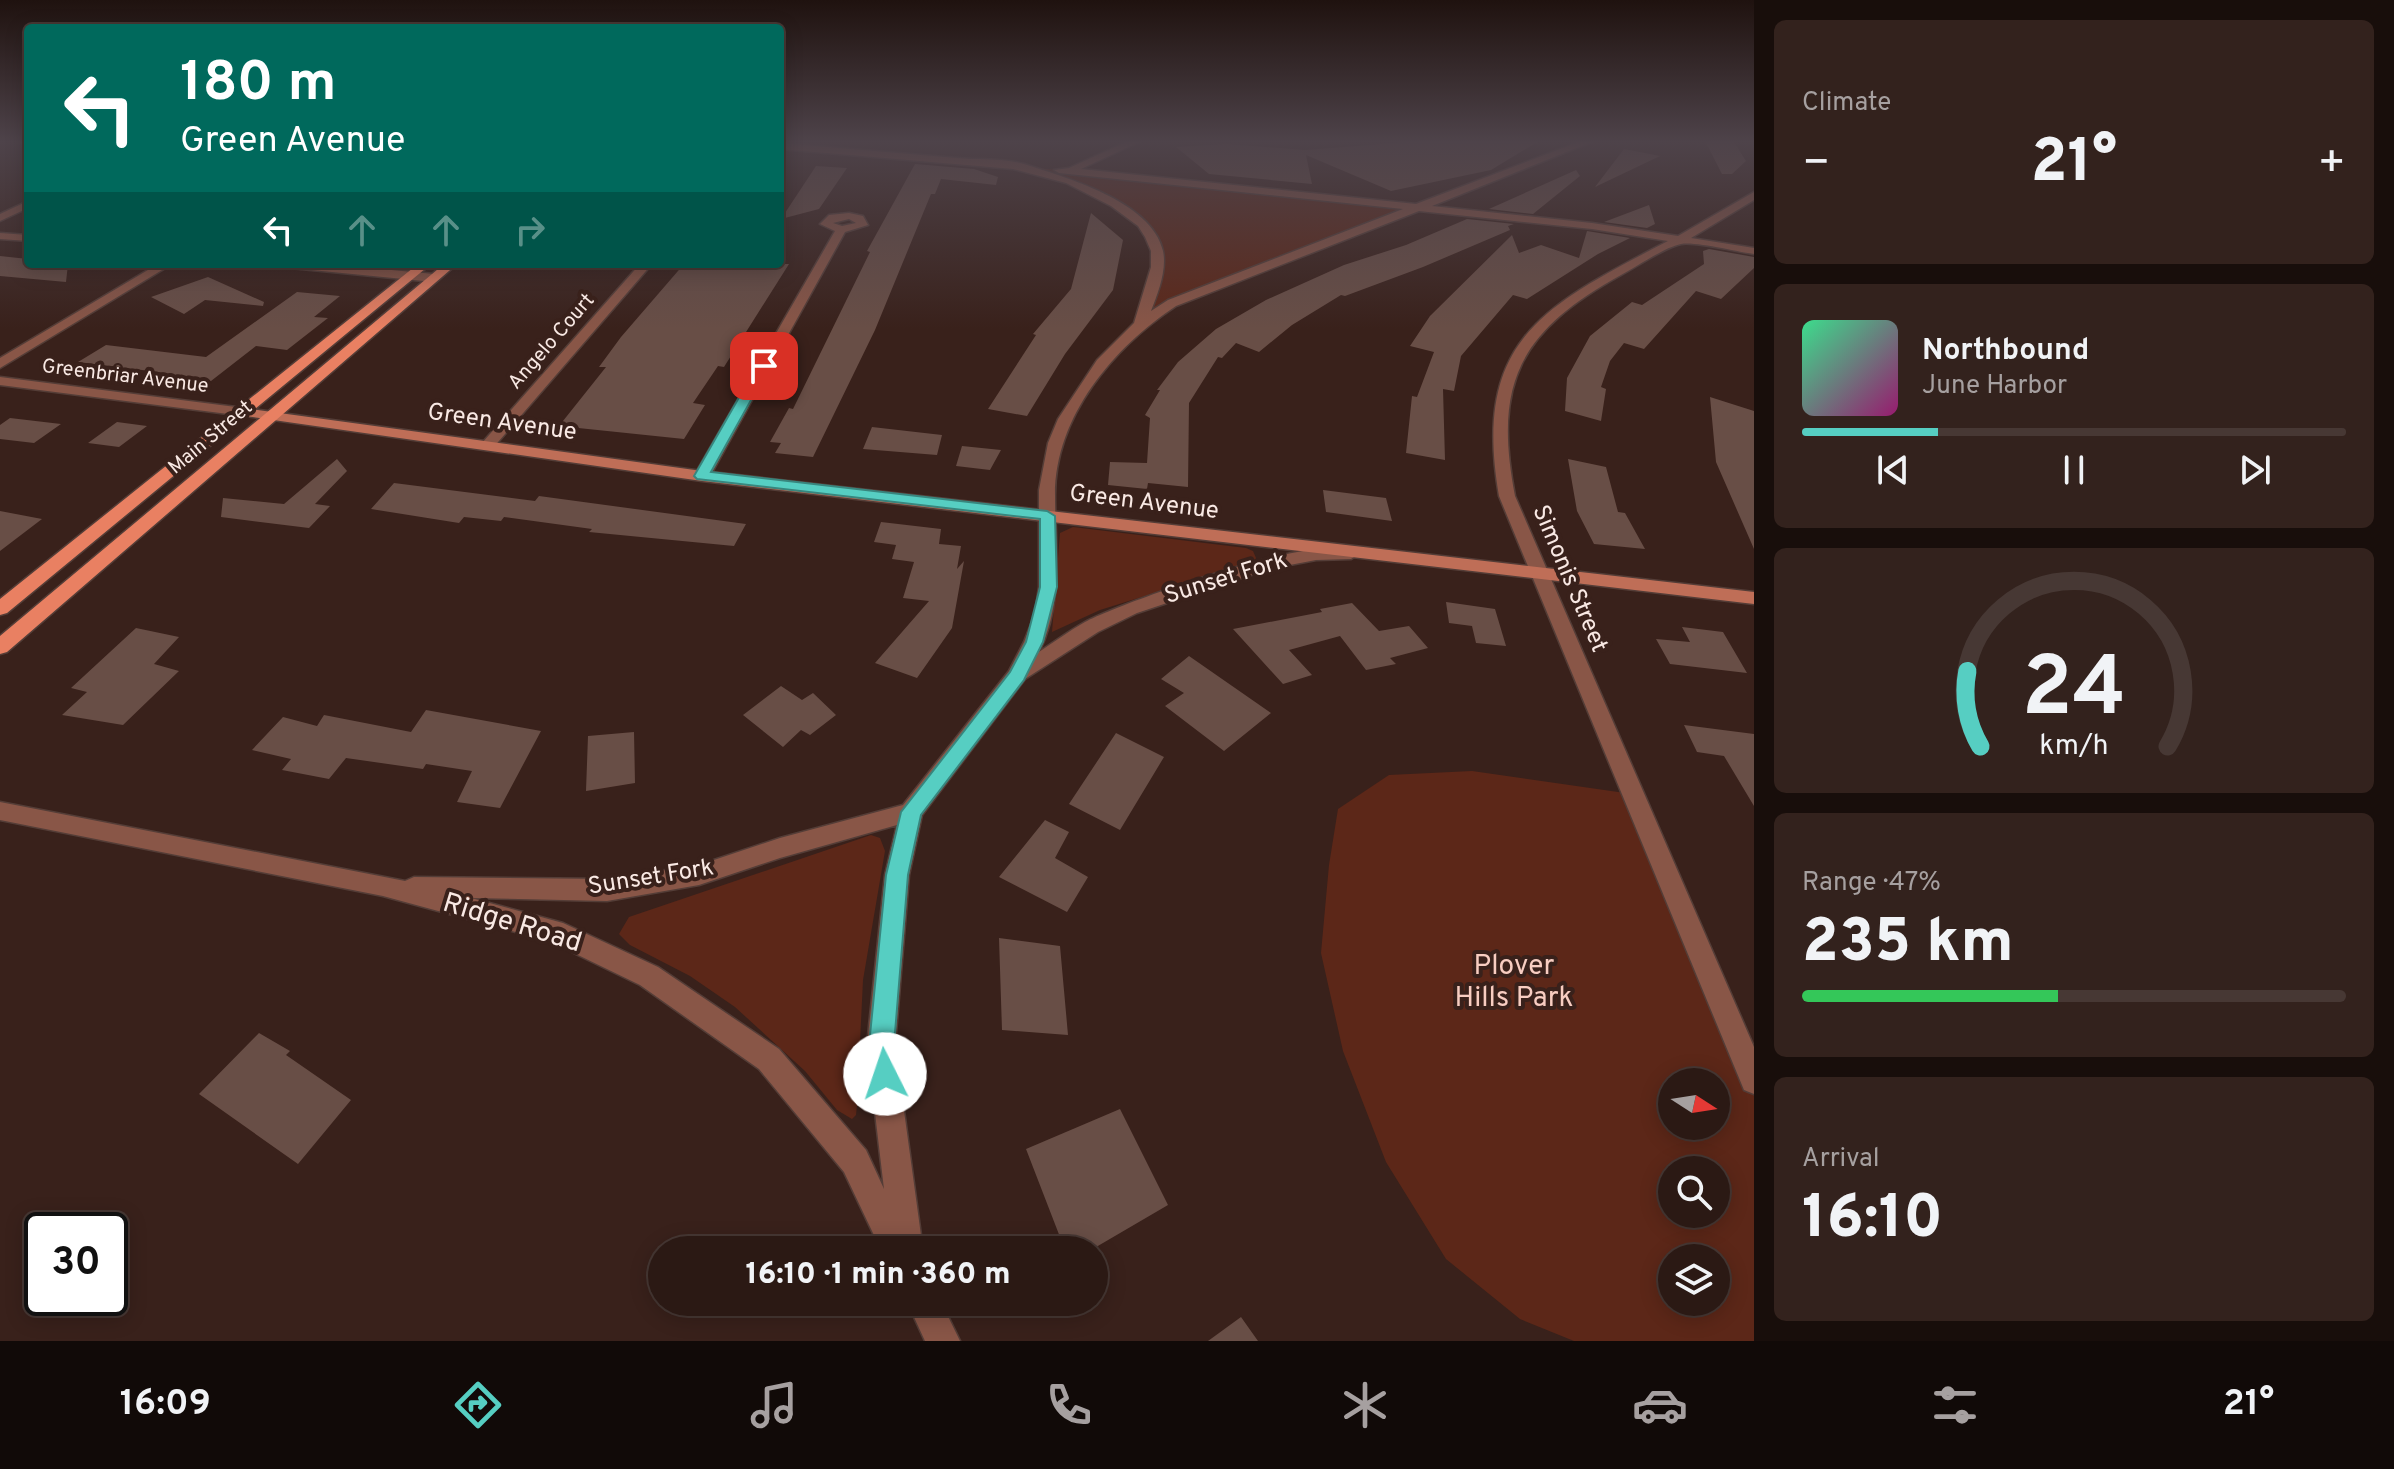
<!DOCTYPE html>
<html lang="en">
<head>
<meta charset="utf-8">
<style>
	:root { --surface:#2b1914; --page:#33221d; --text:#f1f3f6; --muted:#a6a0a0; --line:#473834; --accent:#56cec2 }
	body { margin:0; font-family:Overpass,sans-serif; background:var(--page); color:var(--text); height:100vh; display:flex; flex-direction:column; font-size:30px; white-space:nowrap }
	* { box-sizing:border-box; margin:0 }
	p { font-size:26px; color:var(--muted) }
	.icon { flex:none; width:44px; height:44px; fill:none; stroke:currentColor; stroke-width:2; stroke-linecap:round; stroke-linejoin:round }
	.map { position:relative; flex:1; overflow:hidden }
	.details { display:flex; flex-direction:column; gap:20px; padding:20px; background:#180e0b; width:640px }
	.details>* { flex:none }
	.banner { position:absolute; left:24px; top:24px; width:760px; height:244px; border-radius:8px; box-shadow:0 4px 20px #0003,0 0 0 2px var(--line); background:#00695c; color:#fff; overflow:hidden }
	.needle { width:52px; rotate:102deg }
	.tools { position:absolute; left:1658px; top:1068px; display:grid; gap:16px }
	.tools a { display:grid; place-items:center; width:72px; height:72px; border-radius:50%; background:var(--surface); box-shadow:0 4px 20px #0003,0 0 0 2px var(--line); font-size:40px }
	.speed { position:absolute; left:24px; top:1212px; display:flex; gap:16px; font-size:40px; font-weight:700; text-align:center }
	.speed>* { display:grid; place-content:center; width:104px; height:104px; border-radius:50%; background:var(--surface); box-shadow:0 4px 20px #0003,0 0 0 2px var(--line); line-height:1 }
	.speed .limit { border:4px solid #111; border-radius:12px; background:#fff; color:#111 }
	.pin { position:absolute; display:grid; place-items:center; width:68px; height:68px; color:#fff; margin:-34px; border-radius:16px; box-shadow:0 4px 12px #0006 }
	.me { position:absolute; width:88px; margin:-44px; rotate:356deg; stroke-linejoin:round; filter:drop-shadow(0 0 6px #0008) }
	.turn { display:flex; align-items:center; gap:28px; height:168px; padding:0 24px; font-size:36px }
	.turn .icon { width:104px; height:104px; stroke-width:2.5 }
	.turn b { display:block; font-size:56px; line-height:68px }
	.lanes { display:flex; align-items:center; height:76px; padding:0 24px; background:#0003; justify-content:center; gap:40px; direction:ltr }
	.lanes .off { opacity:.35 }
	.big { font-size:60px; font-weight:800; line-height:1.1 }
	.details .tile { flex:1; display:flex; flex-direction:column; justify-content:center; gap:12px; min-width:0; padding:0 28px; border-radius:12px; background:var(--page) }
	.details .dial { align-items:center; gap:0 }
	.dial svg { height:208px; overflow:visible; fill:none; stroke:var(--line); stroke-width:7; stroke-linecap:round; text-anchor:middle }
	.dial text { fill:var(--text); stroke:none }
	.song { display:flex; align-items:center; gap:24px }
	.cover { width:96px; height:96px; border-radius:12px; background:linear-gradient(135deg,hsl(150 70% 55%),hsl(320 70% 35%)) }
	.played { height:8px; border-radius:4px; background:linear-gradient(90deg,var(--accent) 25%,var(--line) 25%) }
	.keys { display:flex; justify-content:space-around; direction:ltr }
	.heat { display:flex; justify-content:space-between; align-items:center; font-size:44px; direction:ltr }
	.charge { height:12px; border-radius:6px; background:linear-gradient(90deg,#34c759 47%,var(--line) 0) }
	.trip { position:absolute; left:648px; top:1236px; width:460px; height:80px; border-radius:40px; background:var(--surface); box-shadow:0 4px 20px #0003,0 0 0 2px var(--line); font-weight:800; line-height:80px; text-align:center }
	.tabs { display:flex; height:128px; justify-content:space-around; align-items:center; background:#110a08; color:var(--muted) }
	.tabs .icon { width:56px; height:56px }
	.tabs .selected { color:var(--accent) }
	.tabs b { font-size:36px; color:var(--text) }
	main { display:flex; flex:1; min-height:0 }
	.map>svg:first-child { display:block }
	.green { fill:#5c2718; fill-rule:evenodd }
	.building { fill:#684e46 }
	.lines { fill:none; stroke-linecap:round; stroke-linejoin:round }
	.street-casing { stroke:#543d37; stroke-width:3 }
	.secondary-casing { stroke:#543d37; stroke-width:3 }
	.primary-casing { stroke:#543d37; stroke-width:3 }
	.street { fill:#895647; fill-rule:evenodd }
	.secondary { fill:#bf6e57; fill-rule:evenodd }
	.primary { fill:#e98062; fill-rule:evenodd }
	.route { fill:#56cec2; stroke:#38867e; stroke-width:2 }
	.labels { text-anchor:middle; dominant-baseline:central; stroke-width:8; stroke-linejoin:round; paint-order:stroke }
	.far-street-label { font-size:20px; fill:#f9e9e4; stroke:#39211b }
	.street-label { font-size:24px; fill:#f9e9e4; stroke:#39211b }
	.near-street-label { font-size:28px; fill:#f9e9e4; stroke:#39211b }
	.near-park-label { font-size:28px; fill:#f8cdc1; stroke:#39211b }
</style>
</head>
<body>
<main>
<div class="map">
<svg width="1754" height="1341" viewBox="0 0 1754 1341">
	<rect width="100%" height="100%" fill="#39211b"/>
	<path class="green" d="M1009 165 1421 207 1172 303 1140 324 1157 267 1142 224 1083 187Z
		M1073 527 1246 548 1253 551 1256 558 1254 562 1100 610 1052 632 1060 533Z
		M1472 771 1632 794 1754 1080V1341H1574L1520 1319 1446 1259 1386 1162 1343 1051 1321 953 1329 865 1338 809 1389 775ZM1672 1082H1716V1126H1672ZM1672 1170H1716V1214H1672ZM1672 1258H1716V1302H1672Z
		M871 835 880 838 885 851 863 980 857 1105 856 1115 852 1119 837 1110 805 1071 735 1007 690 976 630 945 619 934 629 917Z"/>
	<path class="building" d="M1421 141H1539L1491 170 1391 191 1306 155 1312 184 1209 174 1176 147 1226 144 1305 150Z
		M1705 141 1734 142 1746 161 1732 174H1722Z
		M1624 149 1660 156 1595 187Z
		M915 164 974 169 998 177 996 185 941 179 935 194H931L875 330 813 457 775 453 781 443 770 442 789 408 793 409 870 252 867 251Z
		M816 166 847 168 819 209 781 219Z
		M1576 170 1580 176 1533 214 1489 209Z
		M1649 205 1655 224 1647 228 1604 222Z
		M1091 213 1123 240 1113 290 1065 354 1027 416 988 409 1036 335 1033 334 1071 289Z
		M1467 219 1514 224 1508 226 1510 230 1423 267 1345 296 1341 295 1292 325 1259 352 1236 343 1222 358 1218 357 1189 403 1188 487 1148 483 1147 489 1108 485 1110 462 1147 463 1150 418 1145 415 1160 390H1157L1178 362 1216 329 1266 300 1344 265 1406 245Z
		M1587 231 1630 238 1598 254 1527 299 1513 295 1461 356 1454 391 1443 389 1445 460 1406 453 1412 396 1417 397 1434 352 1410 346 1430 316 1512 235 1519 253 1541 245 1579 258Z
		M1709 249 1754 257V268L1721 299 1696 291 1644 349 1624 343 1610 361 1601 387 1606 389 1601 421 1565 411 1567 378 1590 336 1632 302 1642 305 1704 264 1703 251Z
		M0 256 28 259V264H68L66 282 0 276Z
		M684 264H789L724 367 718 366 693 403 705 405 684 439 559 426 606 367H599L621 337Z
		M208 277 264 302 263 306 205 300 184 314 151 297Z
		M297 292 340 296 314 317 328 318 287 350 256 346 211 381 161 377 166 373 78 362 106 345 206 357Z
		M1710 397 1754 411V549L1716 462Z
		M10 418 61 424 34 443 0 439V425Z
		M117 422 147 426 119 447 88 443Z
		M872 427 942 435 937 455 863 449Z
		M962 446 1001 450 990 470 956 466Z
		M337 459 347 471 315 504 330 506 309 528 221 517 223 498 284 504Z
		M1568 459 1606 467 1618 512 1625 513 1645 549 1594 544 1577 511Z
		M394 483 535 501 539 496 746 524 734 546 589 532 592 529 504 517 501 521 464 517 459 523 371 509Z
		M1323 490 1386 498 1392 521 1326 512Z
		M0 511 42 519 0 551Z
		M881 522 941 529 939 544 961 546 957 569 964 561 952 628 917 678 875 663 929 601 903 598 914 562 892 559 896 545 874 542Z
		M1446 602 1495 609 1506 646 1476 643 1472 626 1449 623Z
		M1352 603 1379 631 1409 626 1428 648 1390 658 1396 664 1366 670 1340 636 1289 650 1312 675 1283 684 1233 629 1322 612 1320 609Z
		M1682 627 1723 632 1747 673 1670 664 1656 639 1690 642Z
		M136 628 179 637 154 664 179 671 123 725 62 715 87 692 71 688Z
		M1189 656 1271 713 1224 751 1165 706 1184 693 1161 679Z
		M781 686 802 700 813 693 836 715 810 735 801 730 783 747 743 715Z
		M426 710 541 731 500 808 457 802 472 771 426 764 423 769 346 758 329 779 282 770 291 759 252 750 283 717 317 726 324 715 411 732Z
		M1684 725 1754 734V806L1724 756 1697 752Z
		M634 732 635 783 586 791 588 736Z
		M1116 733 1164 757 1120 830 1069 804Z
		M1045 820 1069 832 1055 858 1088 877 1067 912 999 877Z
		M999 938 1060 946 1068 1035 1002 1030Z
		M259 1033 290 1051 286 1055 351 1100 298 1164 199 1094Z
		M1120 1109 1168 1205 1091 1250H1065L1026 1149Z
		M1241 1317 1258 1341H1208Z"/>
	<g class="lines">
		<defs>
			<path id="street" d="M19 141H28V144L21 143Z
				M1128 141H1141L1081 169 1416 204 1581 141H1594L1432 206 1592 223 1678 236 1754 192V200L1691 238 1754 248V254C1739 252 1694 241 1681 244 1665 247 1636 267 1621 275 1520 331 1493 382 1515 496L1754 1047V1094L1744 1090 1499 496C1472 339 1544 306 1668 241L1592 229 1419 211 1176 306C1114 347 1055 416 1055 495 1055 549 1064 602 1039 652 1054 642 1069 631 1085 622 1120 603 1334 526 1360 553L1351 559 1316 560 1269 569 1137 613 1098 632 1025 679 922 815 909 875 895 1045 923 1250H881L844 1172 759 1069 640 985 549 941 383 896 0 820V802L405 881 414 877 607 879 699 865 780 838 903 805 1009 671 1024 642 1035 614 1039 587V490L1048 443 1058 419 1097 360 1134 323 1151 267V251L1145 237 1138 226 1111 206 1066 183 1013 169 780 149V143C839 148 898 153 957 158 977 160 1004 158 1024 164 1064 177 1152 201 1163 251 1167 270 1158 293 1151 311L1168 300 1403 209 1059 173 1054 170 1069 168ZM897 825 885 875 867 1045 884 1189 866 1150 779 1049 658 967 563 923 471 898 607 901 699 885 780 858Z
				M28 201V208L0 221V214Z
				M849 213 863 216 868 225 845 232 710 476 708 479H696L694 476 835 231 820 224 829 215ZM849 219 856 223 842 226 833 223Z
				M0 233 28 235V241L0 239Z
				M158 264H172L0 368V358Z
				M285 264H328L434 274 440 278 434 282 291 268Z
				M640 264H652L492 449H482V443Z
				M0 377 244 408 251 412 244 416 0 385Z
				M907 1302H941L960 1341H925Z"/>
			<path id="secondary" d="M244 408 702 471 1754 592V604L702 481 239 415 237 412Z"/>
			<path id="primary" d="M418 264H431L7 613 0 615V599Z
				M444 264H457L7 652 0 654V636Z"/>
		</defs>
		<use href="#street" class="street-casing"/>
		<use href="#secondary" class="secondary-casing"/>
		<use href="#primary" class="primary-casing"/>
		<use href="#street" class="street"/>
		<use href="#secondary" class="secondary"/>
		<use href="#primary" class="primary"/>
	</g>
	<linearGradient id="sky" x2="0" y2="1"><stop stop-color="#1f120f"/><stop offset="0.43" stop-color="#4e434a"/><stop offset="1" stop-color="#4e434a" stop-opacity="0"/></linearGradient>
	<rect width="1754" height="329" fill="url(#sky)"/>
	<path class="route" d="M764 363 770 366 711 472 1047 511 1055 516 1057 587 1043 642 1024 680 921 815 908 875 894 1045 898 1074 894 1083 885 1086 876 1083 869 1045 886 875 901 812 1010 672 1026 642 1040 587V519L697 479 694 476 757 366Z"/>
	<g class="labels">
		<g class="far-street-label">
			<text transform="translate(552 342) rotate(-49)">Angelo Court</text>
			<text transform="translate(125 377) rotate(7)">Greenbriar Avenue</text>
			<text transform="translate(211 438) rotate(-40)">Main Street</text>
		</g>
		<g class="street-label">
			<text transform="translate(502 423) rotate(8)">Green Avenue</text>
			<text transform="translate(1144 503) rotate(7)">Green Avenue</text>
			<text transform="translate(1226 579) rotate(-17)">Sunset Fork</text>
			<text transform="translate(1569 579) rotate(67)">Simonis Street</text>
			<text transform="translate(651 878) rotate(-9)">Sunset Fork</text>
		</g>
		<g class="near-street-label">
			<text transform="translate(512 924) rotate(17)">Ridge Road</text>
		</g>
		<g class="near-park-label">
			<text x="1514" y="967">Plover<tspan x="1514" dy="32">Hills Park</tspan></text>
		</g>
	</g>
</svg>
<div class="tools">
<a><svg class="needle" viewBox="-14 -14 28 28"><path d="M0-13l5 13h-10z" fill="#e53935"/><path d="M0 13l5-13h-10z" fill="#a6a0a0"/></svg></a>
<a><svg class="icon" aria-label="search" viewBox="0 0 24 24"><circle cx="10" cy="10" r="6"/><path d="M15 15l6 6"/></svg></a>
<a><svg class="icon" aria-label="layers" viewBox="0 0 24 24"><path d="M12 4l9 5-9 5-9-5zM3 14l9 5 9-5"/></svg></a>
</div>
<div class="speed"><div class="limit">30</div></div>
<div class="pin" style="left:764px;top:366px;background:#d93025"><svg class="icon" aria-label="arrive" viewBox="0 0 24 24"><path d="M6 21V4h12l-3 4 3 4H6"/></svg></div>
<svg class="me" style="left:885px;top:1074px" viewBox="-20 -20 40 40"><circle r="19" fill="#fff"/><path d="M0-13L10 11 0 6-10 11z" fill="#56cec2"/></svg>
<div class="trip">16:10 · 1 min · 360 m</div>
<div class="banner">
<div class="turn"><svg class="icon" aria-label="left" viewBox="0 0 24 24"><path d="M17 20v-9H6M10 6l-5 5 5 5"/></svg><div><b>180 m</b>Green Avenue</div></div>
<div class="lanes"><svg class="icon" aria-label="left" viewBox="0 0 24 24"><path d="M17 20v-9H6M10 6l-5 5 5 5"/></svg><svg class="icon off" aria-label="ahead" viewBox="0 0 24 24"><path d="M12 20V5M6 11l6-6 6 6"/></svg><svg class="icon off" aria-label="ahead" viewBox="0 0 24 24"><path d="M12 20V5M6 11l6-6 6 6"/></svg><svg class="icon off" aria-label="right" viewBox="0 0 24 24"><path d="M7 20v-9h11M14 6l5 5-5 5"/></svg></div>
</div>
</div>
<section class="details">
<div class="tile"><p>Climate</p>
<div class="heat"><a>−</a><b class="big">21°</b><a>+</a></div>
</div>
<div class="tile">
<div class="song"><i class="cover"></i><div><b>Northbound</b><p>June Harbor</p></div></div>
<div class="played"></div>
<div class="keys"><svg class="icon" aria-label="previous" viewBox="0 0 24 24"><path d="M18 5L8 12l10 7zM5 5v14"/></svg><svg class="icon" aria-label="pause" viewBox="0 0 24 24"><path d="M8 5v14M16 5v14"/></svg><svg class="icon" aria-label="next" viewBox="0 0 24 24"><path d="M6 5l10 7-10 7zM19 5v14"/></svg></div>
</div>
<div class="tile dial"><svg viewBox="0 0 100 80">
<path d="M14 69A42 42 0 1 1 86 69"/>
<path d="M14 69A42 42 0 0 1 9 40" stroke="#56cec2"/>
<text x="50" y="56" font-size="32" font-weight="700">24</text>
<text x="50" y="72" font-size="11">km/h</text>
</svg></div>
<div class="tile"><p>Range · 47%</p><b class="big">235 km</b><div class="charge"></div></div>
<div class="tile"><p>Arrival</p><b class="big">16:10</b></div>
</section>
</main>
<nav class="tabs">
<b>16:09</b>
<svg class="icon selected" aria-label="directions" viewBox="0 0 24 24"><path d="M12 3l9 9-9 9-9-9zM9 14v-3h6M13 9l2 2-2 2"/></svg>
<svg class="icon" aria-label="music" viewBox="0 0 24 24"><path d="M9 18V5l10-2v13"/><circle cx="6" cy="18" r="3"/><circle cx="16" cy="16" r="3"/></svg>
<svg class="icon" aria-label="phone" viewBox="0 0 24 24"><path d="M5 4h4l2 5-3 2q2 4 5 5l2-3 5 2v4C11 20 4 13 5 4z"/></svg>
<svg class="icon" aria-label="climate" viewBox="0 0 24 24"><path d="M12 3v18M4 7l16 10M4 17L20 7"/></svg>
<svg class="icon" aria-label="car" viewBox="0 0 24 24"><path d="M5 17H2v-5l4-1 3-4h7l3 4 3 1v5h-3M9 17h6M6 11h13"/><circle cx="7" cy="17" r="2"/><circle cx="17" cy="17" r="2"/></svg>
<svg class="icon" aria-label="filters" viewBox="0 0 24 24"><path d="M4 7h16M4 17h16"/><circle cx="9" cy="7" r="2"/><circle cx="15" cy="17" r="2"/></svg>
<b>21°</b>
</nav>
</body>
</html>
